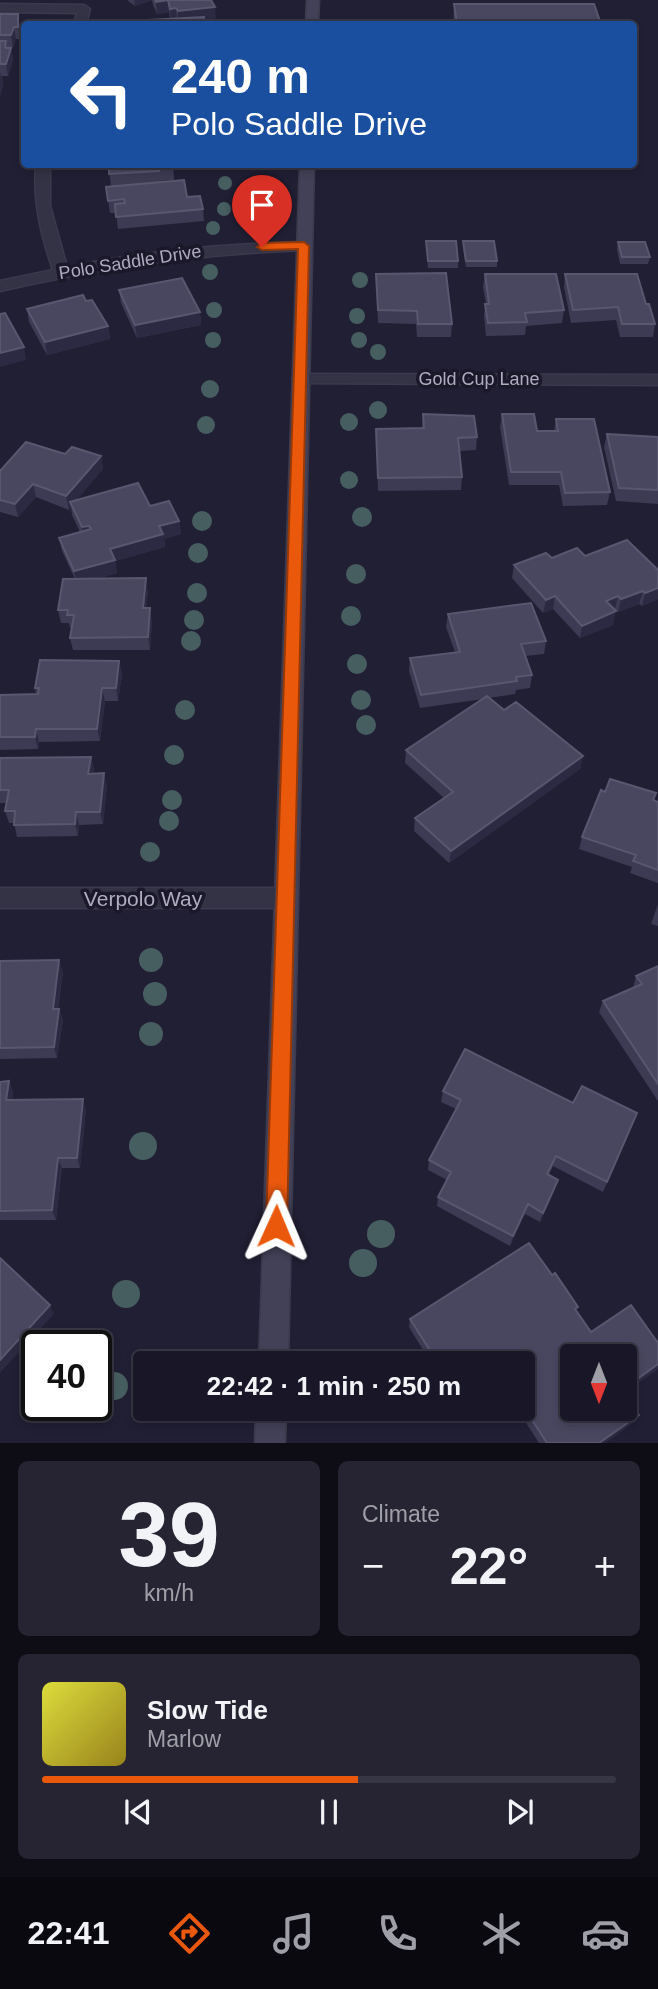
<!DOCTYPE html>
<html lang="en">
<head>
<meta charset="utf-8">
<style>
	:root { --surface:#191727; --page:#262433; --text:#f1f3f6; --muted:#9f9fa7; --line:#373644; --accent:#ea580c }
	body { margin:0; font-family:Helvetica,sans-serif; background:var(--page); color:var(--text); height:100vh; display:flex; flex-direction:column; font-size:26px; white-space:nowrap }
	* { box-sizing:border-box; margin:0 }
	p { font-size:23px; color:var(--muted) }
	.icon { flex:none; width:38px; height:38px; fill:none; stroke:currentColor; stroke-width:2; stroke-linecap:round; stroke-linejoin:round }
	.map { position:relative; height:1443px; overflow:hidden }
	.details { display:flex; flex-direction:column; gap:18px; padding:18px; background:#0e0d15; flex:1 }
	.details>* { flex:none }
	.banner { position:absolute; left:21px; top:21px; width:616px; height:147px; border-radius:7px; box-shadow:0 4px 10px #0003,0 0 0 2px var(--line); background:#1a4fa0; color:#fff; overflow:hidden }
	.needle { width:46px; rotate:180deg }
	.fabs { position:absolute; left:560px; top:1344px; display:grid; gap:14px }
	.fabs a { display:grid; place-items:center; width:77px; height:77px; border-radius:7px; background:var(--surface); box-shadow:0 4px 10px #0003,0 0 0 2px var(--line); font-size:35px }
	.speed { position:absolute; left:21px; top:1330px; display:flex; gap:14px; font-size:35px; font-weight:700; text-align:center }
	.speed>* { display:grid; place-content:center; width:91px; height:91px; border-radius:50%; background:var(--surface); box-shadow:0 4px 10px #0003,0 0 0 2px var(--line); line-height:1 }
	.speed .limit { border:4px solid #111; border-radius:10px; background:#fff; color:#111 }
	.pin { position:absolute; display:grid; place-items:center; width:60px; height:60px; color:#fff; margin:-72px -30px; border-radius:50% 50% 50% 0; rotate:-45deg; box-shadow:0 0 7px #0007 }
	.pin .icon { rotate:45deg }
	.me { position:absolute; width:77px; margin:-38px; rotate:1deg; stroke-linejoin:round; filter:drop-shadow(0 0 5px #0008) }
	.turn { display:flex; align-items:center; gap:24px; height:147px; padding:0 35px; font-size:32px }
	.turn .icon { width:91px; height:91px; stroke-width:2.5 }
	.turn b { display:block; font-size:49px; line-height:60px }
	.big { font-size:52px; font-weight:700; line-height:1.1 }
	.details .widget { flex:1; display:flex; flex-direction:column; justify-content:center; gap:10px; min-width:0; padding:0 24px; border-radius:10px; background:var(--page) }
	.details .dial { align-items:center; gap:0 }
	.dial b { font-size:91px; line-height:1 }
	.song { display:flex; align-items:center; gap:21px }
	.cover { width:84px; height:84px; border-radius:10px; background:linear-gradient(135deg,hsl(60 70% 55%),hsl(50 70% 35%)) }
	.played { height:7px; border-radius:4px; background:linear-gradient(90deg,var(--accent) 55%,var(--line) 55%) }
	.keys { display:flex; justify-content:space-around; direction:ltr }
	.heat { display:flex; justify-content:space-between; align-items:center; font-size:38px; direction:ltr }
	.details .tiles { flex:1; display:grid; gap:18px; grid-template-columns:1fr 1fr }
	.widget:last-child { grid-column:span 2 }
	.trip { position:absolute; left:133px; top:1351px; width:402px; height:70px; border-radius:7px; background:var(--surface); box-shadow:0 4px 10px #0003,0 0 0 2px var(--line); font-weight:700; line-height:70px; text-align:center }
	.tab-bar { display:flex; height:112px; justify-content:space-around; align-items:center; background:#0a0910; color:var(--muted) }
	.tab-bar .icon { width:49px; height:49px }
	.tab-bar .on { color:var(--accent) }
	.tab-bar b { font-size:32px; color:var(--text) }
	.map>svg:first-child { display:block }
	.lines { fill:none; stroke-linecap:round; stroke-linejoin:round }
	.street-casing { stroke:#3b394b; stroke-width:3 }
	.secondary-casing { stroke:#3b394b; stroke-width:3 }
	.street { fill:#343345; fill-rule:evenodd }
	.secondary { fill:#434158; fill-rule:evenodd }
	.tree { fill:#475e61 }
	.wall { fill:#3c3b53 }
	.shaded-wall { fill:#2c2a42 }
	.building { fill:#48475f; stroke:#58576f; stroke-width:2 }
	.route { fill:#ea580c; stroke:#983908; stroke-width:2 }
	.labels { text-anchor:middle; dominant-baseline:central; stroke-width:7; stroke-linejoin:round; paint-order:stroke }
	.far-street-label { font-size:18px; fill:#afacc2; stroke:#1a1829 }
	.street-label { font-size:21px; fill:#afacc2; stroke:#1a1829 }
</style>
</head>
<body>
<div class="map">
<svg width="658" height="1443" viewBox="0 0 658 1443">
	<rect width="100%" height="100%" fill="#211f34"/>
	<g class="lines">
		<defs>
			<path id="street" d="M0 4 84 5 90 9 86 24H74L77 13 0 12Z
				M36 164H50V206L67 267C145 251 224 244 304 242L311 246 304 250C201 254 101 268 0 291V281L53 270C41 235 33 202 36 164Z
				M300 374 658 375V385L294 383 292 379 294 375Z
				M0 888H285L293 891 297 898 293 905 285 908H0Z"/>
			<path id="secondary" d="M307 0H319L318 24H306Z
				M300 164H314L288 1363H259Z
				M256 1409H286L285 1443H255Z"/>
		</defs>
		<use href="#street" class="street-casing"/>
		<use href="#secondary" class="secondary-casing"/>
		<use href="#street" class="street"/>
		<use href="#secondary" class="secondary"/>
	</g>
	<g class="tree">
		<circle cx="225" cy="183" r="7"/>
		<circle cx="224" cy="209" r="7"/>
		<circle cx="213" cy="228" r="7"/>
		<circle cx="210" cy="272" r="8"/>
		<circle cx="360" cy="280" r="8"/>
		<circle cx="214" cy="310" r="8"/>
		<circle cx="357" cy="316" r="8"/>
		<circle cx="213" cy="340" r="8"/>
		<circle cx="359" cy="340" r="8"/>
		<circle cx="378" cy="352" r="8"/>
		<circle cx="210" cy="389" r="9"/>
		<circle cx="378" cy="410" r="9"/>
		<circle cx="349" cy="422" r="9"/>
		<circle cx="206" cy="425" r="9"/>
		<circle cx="349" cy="480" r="9"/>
		<circle cx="362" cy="517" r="10"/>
		<circle cx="202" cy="521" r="10"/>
		<circle cx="198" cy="553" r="10"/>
		<circle cx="356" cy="574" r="10"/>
		<circle cx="197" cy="593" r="10"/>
		<circle cx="351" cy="616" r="10"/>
		<circle cx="194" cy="620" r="10"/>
		<circle cx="191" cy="641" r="10"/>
		<circle cx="357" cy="664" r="10"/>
		<circle cx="361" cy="700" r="10"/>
		<circle cx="185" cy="710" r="10"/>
		<circle cx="366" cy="725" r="10"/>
		<circle cx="174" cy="755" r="10"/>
		<circle cx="172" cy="800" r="10"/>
		<circle cx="169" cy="821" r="10"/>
		<circle cx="150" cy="852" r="10"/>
		<circle cx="151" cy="960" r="12"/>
		<circle cx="155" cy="994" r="12"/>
		<circle cx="151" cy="1034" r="12"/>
		<circle cx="143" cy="1146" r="14"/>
		<circle cx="381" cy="1234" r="14"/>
		<circle cx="363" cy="1263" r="14"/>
		<circle cx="126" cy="1294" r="14"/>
		<circle cx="114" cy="1386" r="14"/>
	</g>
	<path class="wall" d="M127 0H152L135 6Z
		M152 0H211L216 18 204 20 205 24H145L170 18 169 12 157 14 153 5Z
		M454 4 601 24H453Z
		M0 14 20 25V39H16L13 47H7V48H11L13 60 8 76H2L3 85 0 96Z
		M103 164H173L174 180 160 181V182L187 197 203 209 204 221 118 229 116 213H110L106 187 111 186 109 170H104Z
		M426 241 458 261V268H428Z
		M463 241 497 261V267H466L463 248Z
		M618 242 650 257 648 264H620L617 249Z
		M376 274 452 324 451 337H417L416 324 378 323Z
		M485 274 564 310 562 323 526 326 525 335 486 336 484 317 485 304H486L483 287Z
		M565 274 655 324 653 337H620L616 320 571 323 564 287Z
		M119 290 200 312 201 325 137 338 121 303Z
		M86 301 108 326 110 339 47 355 29 322 27 309Z
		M423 414 477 437 476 450 459 451 462 477 461 490 378 491 376 429 422 428Z
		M502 414 537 431H554L556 419 610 492 607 505 563 506 559 485H509L500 427Z
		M607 434 658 437V504L616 501 604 447Z
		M65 454 101 456 103 469 76 500 150 506 179 521 181 534 164 539 165 547 115 561 117 573 96 579 148 591 146 608 152 621 150 650H73L70 638 72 628H70L69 623H61L58 610 75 579 62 551 59 538 80 532 72 515 71 507 69 510 36 497 18 517 0 512V470Z
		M585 556 658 570V599L642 606 639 604 618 612 614 609 613 625 580 638 553 609 543 613 512 578 514 565 552 558Z
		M448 614 546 641 544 654 525 656 532 675 530 688 516 690 515 694 489 698 504 710 583 756 580 769 449 863 414 831 415 818 444 798 405 763 406 750 483 699 420 708 409 671 410 658 455 652 446 627Z
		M119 661 122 674 118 701H105L100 741 39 742 38 749 0 750V695L36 694 35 688Z
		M91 757 94 769 93 774 107 786 103 824 79 825 78 836 17 837 14 823H9L5 811 7 803H0V758Z
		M653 800 658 802V883L630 873 632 867 579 849 582 837Z
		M658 904V926L651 924Z
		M0 961 63 972 58 1009H59L63 1020 57 1058 0 1059Z
		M658 966V1101L599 1012 603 1001 633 988 636 976Z
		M9 1081 13 1092 12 1100 86 1110 80 1168H62L56 1220H0V1082Z
		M443 1091 573 1103 637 1113 603 1192 553 1166 549 1175 555 1189 540 1222 525 1214 510 1246 437 1206 438 1197 447 1180 428 1170 429 1160 456 1109 441 1102Z
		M577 1311 591 1332 658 1343V1369L625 1392V1356H572L634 1422 605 1443H539L517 1409H523V1363H431L409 1327 410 1319Z"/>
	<path class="shaded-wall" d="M134 0H152L135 6Z
		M168 0 169 12 157 14 156 2Z
		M215 7 216 18 204 20 205 24 178 23V11Z
		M176 8 177 20 171 21 170 9Z
		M18 14 20 25V39L18 27Z
		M14 27 16 39 13 47 11 35Z
		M11 48 13 60 8 76 6 64Z
		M1 73 3 85 0 96V77Z
		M200 312 201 325 137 338 135 325Z
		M108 326 110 339 47 355 45 342Z
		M24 347 26 360 0 367V353Z
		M101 456 103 469 72 506 70 502 71 507 69 510 66 496Z
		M33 484 36 497 18 517 15 504Z
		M179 521 181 534 164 539 165 547 115 561 117 573 77 584 74 571 110 549 159 526Z
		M89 526 91 539 84 541 82 527Z
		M146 578 148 591 145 621 143 608Z
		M658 588V599L642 606 645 593Z
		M643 591 639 604 618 612 621 599Z
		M555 596 553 609 543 613 546 600Z
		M618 596 615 609 603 614 606 601Z
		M150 608 152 621 150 650 148 637Z
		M616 611 613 625 580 638 582 626Z
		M119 661 122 674 118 701 116 688Z
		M102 688 105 701 100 741 97 729Z
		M36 729 39 742 38 749 35 737Z
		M583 756 580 769 449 863 451 851Z
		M91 757 94 769 91 786 88 774Z
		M104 773 107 786 103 824 100 812Z
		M76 812 79 825 78 836 75 824Z
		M59 960 63 972 56 1020 53 1009Z
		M59 1009 63 1020 57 1058 54 1047Z
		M9 1081 13 1092 10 1111 6 1100Z
		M83 1099 86 1110 80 1168 77 1158Z
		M58 1158 62 1168 56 1220 52 1210Z
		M558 1180 555 1189 540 1222 543 1213Z
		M528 1204 525 1214 510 1246 513 1236Z
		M50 1305 54 1314 0 1373V1360Z
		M500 1354 496 1363H486Z
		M658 1364V1369L625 1392V1388Z
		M639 1415 634 1422 605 1443H599Z"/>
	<path class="building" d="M155 0H211L215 7 178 11 176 8 170 9 168 0 156 2Z
		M454 4H594L601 24H457Z
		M0 14H18V27H14L11 35H0Z
		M204 17 203 24H145L148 20Z
		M0 41H6L5 45 6 48H11L6 64H0Z
		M109 164H173V167L159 168V171L109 174Z
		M184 180 187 197 200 196 203 209 116 217 115 204 125 203 124 199 108 201 106 187Z
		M426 241H456L458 261H428Z
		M463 241H494L497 261H466Z
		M618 242H645L650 257H622Z
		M446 273 452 324H418L417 311 378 310 376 274Z
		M485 274H556L564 310 525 313 527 322 488 323 485 304H489Z
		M565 274H637L646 304H649L655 324H622L618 307 573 310Z
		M182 278 200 312 135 325 119 290Z
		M83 295 86 301 92 300 108 326 45 342 27 309Z
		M5 313 24 347 0 353V314Z
		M423 414 474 416 477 437 458 438 462 477 378 478 376 429 424 428Z
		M502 414H534L537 431H558L556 419H594L610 492 565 493 561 472H511Z
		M607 434 658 437V490L619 488Z
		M26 442 65 454 72 447 101 456 66 496 33 484 15 504 0 500V470H1Z
		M138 483 150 506 169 501 179 521 159 526 163 534 110 549 115 560 74 571 59 538 91 529 89 526 82 527 70 502Z
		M627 540 658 570V588L645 593 643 591 621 599 618 596 606 601 616 611 582 626 555 596 546 600 514 565 546 553 552 558 577 548 585 556Z
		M146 578 143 608H150L148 637 70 638 74 615H67L68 610H58L63 579Z
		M531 603 546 641 521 644 532 675 516 677 517 681 421 695 410 658 460 652 448 614Z
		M40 660 119 661 116 688H102L97 729H36L35 737H0V695L38 694 39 688H35Z
		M487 696 504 710 516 702 583 756 451 851 415 818 453 792 406 750Z
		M91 757 88 774 104 773 100 812H76L75 824 14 825 15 811H5L9 790H0V758Z
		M610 779 656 793 653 800 658 802V870L633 861 636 855 582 837 601 790 605 792Z
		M59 960 53 1009H59L54 1047 0 1048V961Z
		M658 966V1084L603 1001 642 984 636 976Z
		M465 1049 573 1103 582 1086 637 1113 607 1182 556 1156 547 1174 558 1180 543 1213 528 1204 513 1236 438 1197 451 1172 429 1160 461 1100 443 1091Z
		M9 1081 6 1100 83 1099 77 1158H58L52 1210 0 1211V1082Z
		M529 1243 552 1275 555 1273 578 1307 575 1309 591 1332 631 1305 658 1343V1364L625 1388V1356H572V1409H625V1395L639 1415 599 1443H547L523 1406V1363H506L500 1354 486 1363H438L410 1319Z
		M0 1258 50 1305 0 1360Z"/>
	<path class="route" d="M304 242 309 246 287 1226 284 1234 276 1237 269 1234 266 1226 298 249 262 250 257 247 262 243Z"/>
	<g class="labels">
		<g class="far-street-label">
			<text transform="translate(130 262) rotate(-9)">Polo Saddle Drive</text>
			<text x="479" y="379">Gold Cup Lane</text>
		</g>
		<g class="street-label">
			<text x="143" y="898">Verpolo Way</text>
		</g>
	</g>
</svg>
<div class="fabs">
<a><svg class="needle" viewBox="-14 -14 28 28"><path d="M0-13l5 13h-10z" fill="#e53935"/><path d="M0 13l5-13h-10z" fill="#9f9fa7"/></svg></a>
</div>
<div class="speed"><div class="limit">40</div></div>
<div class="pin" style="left:262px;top:247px;background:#d93025"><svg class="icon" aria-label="arrive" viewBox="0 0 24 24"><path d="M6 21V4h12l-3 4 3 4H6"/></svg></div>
<svg class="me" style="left:276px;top:1226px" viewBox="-20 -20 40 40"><path d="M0-17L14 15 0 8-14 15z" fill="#ea580c" stroke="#fff" stroke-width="4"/></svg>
<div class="trip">22:42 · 1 min · 250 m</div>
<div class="banner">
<div class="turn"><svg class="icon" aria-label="left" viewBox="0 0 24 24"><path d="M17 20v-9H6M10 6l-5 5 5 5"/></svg><div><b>240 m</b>Polo Saddle Drive</div></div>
</div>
</div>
<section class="details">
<div class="tiles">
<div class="widget dial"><b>39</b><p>km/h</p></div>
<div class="widget"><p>Climate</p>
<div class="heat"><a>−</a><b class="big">22°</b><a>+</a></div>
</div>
<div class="widget">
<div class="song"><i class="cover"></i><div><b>Slow Tide</b><p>Marlow</p></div></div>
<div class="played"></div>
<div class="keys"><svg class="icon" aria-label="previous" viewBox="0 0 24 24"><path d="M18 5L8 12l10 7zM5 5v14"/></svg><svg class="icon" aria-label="pause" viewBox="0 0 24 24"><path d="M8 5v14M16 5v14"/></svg><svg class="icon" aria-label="next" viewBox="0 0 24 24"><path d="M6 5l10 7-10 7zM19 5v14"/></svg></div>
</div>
</div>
</section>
<nav class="tab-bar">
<b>22:41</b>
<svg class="icon on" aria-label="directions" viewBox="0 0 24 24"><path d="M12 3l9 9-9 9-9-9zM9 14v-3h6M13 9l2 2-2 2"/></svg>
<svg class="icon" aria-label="music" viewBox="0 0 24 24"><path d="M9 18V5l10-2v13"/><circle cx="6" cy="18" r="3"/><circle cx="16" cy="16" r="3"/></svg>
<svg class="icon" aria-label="phone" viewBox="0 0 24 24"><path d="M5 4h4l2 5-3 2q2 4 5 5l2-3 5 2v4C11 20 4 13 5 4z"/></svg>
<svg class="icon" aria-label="climate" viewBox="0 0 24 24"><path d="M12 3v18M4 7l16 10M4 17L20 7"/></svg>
<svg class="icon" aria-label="car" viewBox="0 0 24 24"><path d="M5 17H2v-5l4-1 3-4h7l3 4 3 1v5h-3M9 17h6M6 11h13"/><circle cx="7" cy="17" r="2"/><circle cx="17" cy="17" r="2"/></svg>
</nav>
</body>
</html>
